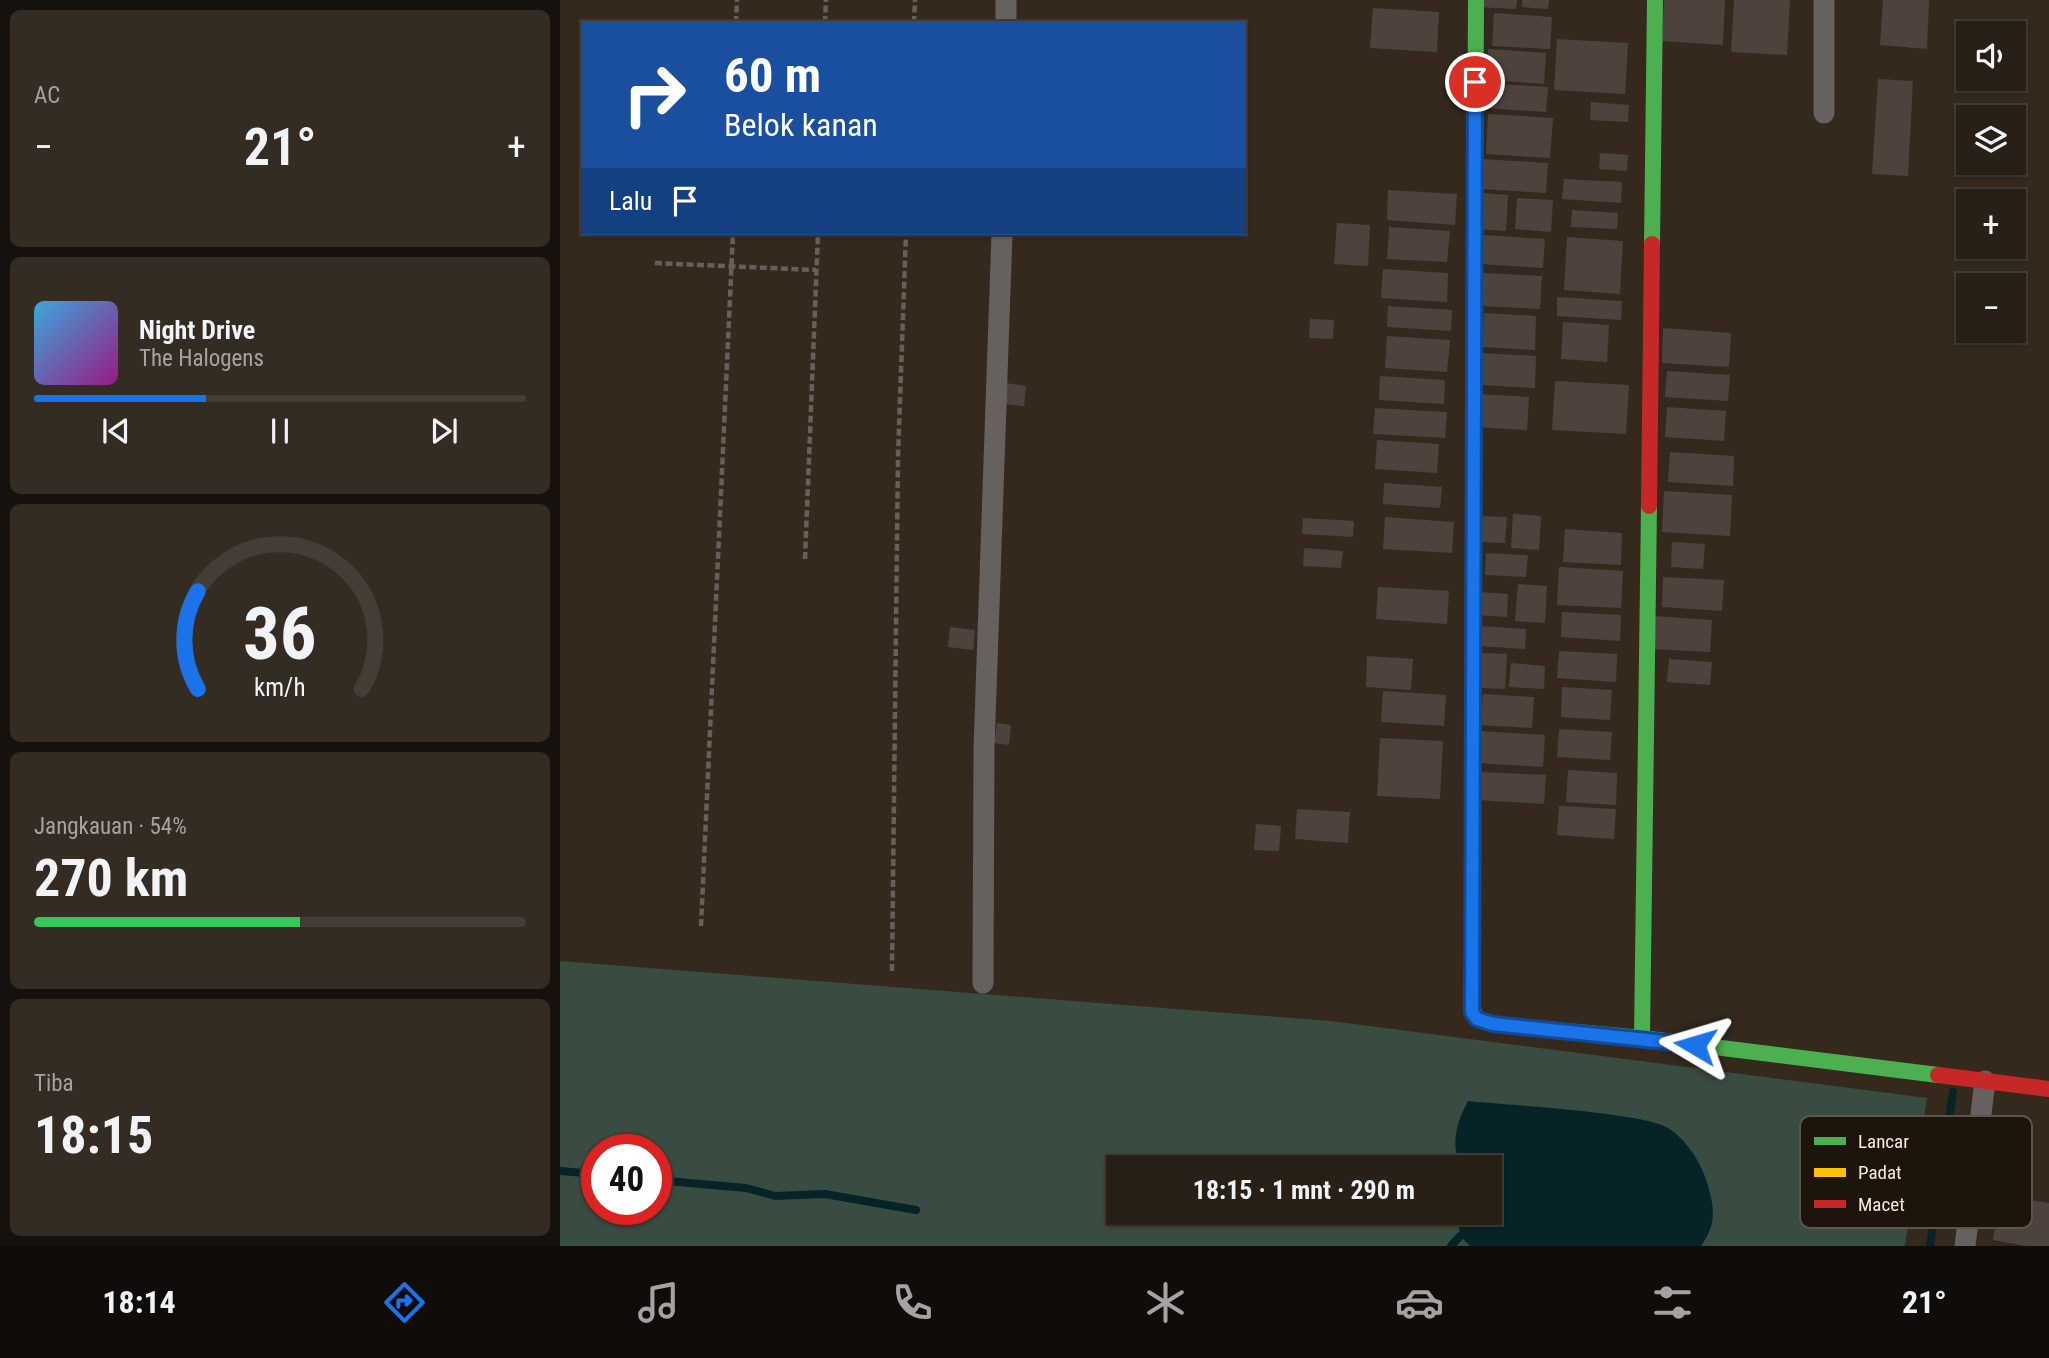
<!DOCTYPE html>
<html lang="id">
<head>
<meta charset="utf-8">
<style>
	:root { --surface:#281f16; --page:#342c23; --text:#f1f3f6; --muted:#a5a2a1; --line:#443d35; --accent:#1a73e8 }
	body { margin:0; font-family:"Roboto Condensed",sans-serif; background:var(--page); color:var(--text); height:100vh; display:flex; flex-direction:column; font-size:26px; white-space:nowrap }
	* { box-sizing:border-box; margin:0 }
	p { font-size:23px; color:var(--muted) }
	.icon { flex:none; width:38px; height:38px; fill:none; stroke:currentColor; stroke-width:2; stroke-linecap:round; stroke-linejoin:round }
	.map { position:relative; flex:1; overflow:hidden }
	.sheet { display:flex; flex-direction:column; gap:10px; padding:10px; background:#16110c; width:560px }
	.sheet>* { flex:none }
	.hud { position:absolute; left:21px; top:21px; width:665px; height:214px; border-radius:0px; box-shadow:0 2px 5px #0004,0 0 0 2px var(--line); background:#1a4fa0; color:#fff; overflow:hidden }
	.controls { position:absolute; left:1396px; top:21px; display:grid; gap:14px }
	.controls a { display:grid; place-items:center; width:70px; height:70px; border-radius:0px; background:var(--surface); box-shadow:0 2px 5px #0004,0 0 0 2px var(--line); font-size:35px }
	.speed { position:absolute; left:21px; top:1134px; display:flex; gap:14px; font-size:35px; font-weight:700; text-align:center }
	.speed>* { display:grid; place-content:center; width:91px; height:91px; border-radius:50%; background:var(--surface); box-shadow:0 2px 5px #0004,0 0 0 2px var(--line); line-height:1 }
	.speed .limit { border:10px solid #d22; background:#fff; color:#111 }
	.pin { position:absolute; display:grid; place-items:center; width:60px; height:60px; color:#fff; margin:-30px; border:4px solid #fff; border-radius:50%; box-shadow:0 2px 7px #0007 }
	.me { position:absolute; width:77px; margin:-38px; rotate:277deg; stroke-linejoin:round; filter:drop-shadow(0 0 5px #0008) }
	.turn { display:flex; align-items:center; gap:24px; height:147px; padding:0 28px; font-size:32px }
	.turn .icon { width:91px; height:91px; stroke-width:2.5 }
	.turn b { display:block; font-size:49px; line-height:60px }
	.then { display:flex; align-items:center; height:66px; padding:0 28px; background:#0003; gap:14px; font-size:26px }
	.big { font-size:52px; font-weight:700; line-height:1.1 }
	.sheet .widget { flex:1; display:flex; flex-direction:column; justify-content:center; gap:10px; min-width:0; padding:0 24px; border-radius:10px; background:var(--page) }
	.sheet .dial { align-items:center; gap:0 }
	.dial svg { height:182px; overflow:visible; fill:none; stroke:var(--line); stroke-width:7; stroke-linecap:round; text-anchor:middle }
	.dial text { fill:var(--text); stroke:none }
	.song { display:flex; align-items:center; gap:21px }
	.cover { width:84px; height:84px; border-radius:10px; background:linear-gradient(135deg,hsl(200 70% 55%),hsl(310 70% 35%)) }
	.played { height:7px; border-radius:4px; background:linear-gradient(90deg,var(--accent) 35%,var(--line) 35%) }
	.keys { display:flex; justify-content:space-around; direction:ltr }
	.heat { display:flex; justify-content:space-between; align-items:center; font-size:38px; direction:ltr }
	.charge { height:10px; border-radius:5px; background:linear-gradient(90deg,#34c759 54%,var(--line) 0) }
	.trip { position:absolute; left:546px; top:1155px; width:396px; height:70px; border-radius:0px; background:var(--surface); box-shadow:0 2px 5px #0004,0 0 0 2px var(--line); font-weight:700; line-height:70px; text-align:center }
	.tab-bar { display:flex; height:112px; justify-content:space-around; align-items:center; background:#100c09; color:var(--muted) }
	.tab-bar .icon { width:49px; height:49px }
	.tab-bar .on { color:var(--accent) }
	.tab-bar b { font-size:32px; color:var(--text) }
	main { display:flex; flex:1; min-height:0 }
	.map>svg:first-child { display:block }
	.green { fill:#394c41; fill-rule:evenodd }
	.water { fill:#062327 }
	.lines { fill:none; stroke-linecap:round; stroke-linejoin:round }
	.stream { stroke:#062327; stroke-width:8 }
	.building { fill:#4e433c }
	.path { stroke:#675f5a; stroke-width:4.5; stroke-dasharray:7 3.5; stroke-linecap:butt }
	.street { stroke:#66605f; stroke-width:21 }
	.fast { stroke:#4caf50; stroke-width:16 }
	.slow { stroke:#ffc107; stroke-width:16 }
	.jam { stroke:#c62828; stroke-width:16 }
	.route-casing { stroke:#114b97; stroke-width:18 }
	.route { stroke:#1a73e8; stroke-width:12 }
	.key { fill:#1d140b; stroke:#5f544a; stroke-width:2 }
	.key-label { font-size:19px; fill:#f8eade }
</style>
</head>
<body>
<main>
<section class="sheet">
<div class="widget"><p>AC</p>
<div class="heat"><a>−</a><b class="big">21°</b><a>+</a></div>
</div>
<div class="widget">
<div class="song"><i class="cover"></i><div><b>Night Drive</b><p>The Halogens</p></div></div>
<div class="played"></div>
<div class="keys"><svg class="icon" aria-label="previous" viewBox="0 0 24 24"><path d="M18 5L8 12l10 7zM5 5v14"/></svg><svg class="icon" aria-label="pause" viewBox="0 0 24 24"><path d="M8 5v14M16 5v14"/></svg><svg class="icon" aria-label="next" viewBox="0 0 24 24"><path d="M6 5l10 7-10 7zM19 5v14"/></svg></div>
</div>
<div class="widget dial"><svg viewBox="0 0 100 80">
<path d="M14 69A42 42 0 1 1 86 69"/>
<path d="M14 69A42 42 0 0 1 14 26" stroke="#1a73e8"/>
<text x="50" y="56" font-size="32" font-weight="700">36</text>
<text x="50" y="72" font-size="11">km/h</text>
</svg></div>
<div class="widget"><p>Jangkauan · 54%</p><b class="big">270 km</b><div class="charge"></div></div>
<div class="widget"><p>Tiba</p><b class="big">18:15</b></div>
</section>
<div class="map">
<svg width="1489" height="1246" viewBox="0 0 1489 1246">
	<rect width="100%" height="100%" fill="#35291e"/>
	<path class="green" d="M0 961 770 1021 1367 1098 1345 1246H0ZM37 1150H96V1209H37ZM558 1167H929V1213H558Z"/>
	<path class="water" d="M908 1101C944 1105 1087 1112 1110 1129 1129 1143 1142 1164 1148 1186 1155 1209 1156 1225 1141 1246H910L900 1236 898 1213H929V1167H900C891 1142 896 1124 908 1101Z"/>
	<g class="lines">
		<path class="stream" d="M0 1171 37 1174
			M96 1180 186 1188 215 1196 265 1194 356 1210
			M891 1246 900 1236
			M1370 1246 1393 1092"/>
	</g>
	<path class="building" d="M917 0H957L956 9 916 7Z
		M962 0H989L988 9 962 7Z
		M1104 0H1165L1163 45 1102 41Z
		M1174 0H1230L1227 55 1171 52Z
		M1323 0H1369L1367 49 1320 45Z
		M813 8 879 12 877 52 810 48Z
		M934 13 992 17 990 49 932 46Z
		M997 39 1068 43 1065 94 994 90Z
		M928 49 986 53 984 84 926 80Z
		M1318 79 1353 81 1348 176 1312 174Z
		M924 83 988 87 986 112 923 108Z
		M1031 102 1069 105 1068 122 1030 120Z
		M928 114 993 118 990 158 926 154Z
		M1040 153 1068 155 1067 171 1039 169Z
		M923 159 988 163 986 193 922 189Z
		M1004 179 1062 182 1061 203 1002 199Z
		M828 190 897 194 895 225 827 220Z
		M922 193 948 195 946 231 919 229Z
		M957 198 993 200 991 232 955 229Z
		M1012 210 1058 213 1057 229 1011 227Z
		M777 223 810 225 808 266 774 264Z
		M829 227 890 231 887 262 827 259Z
		M923 235 985 239 983 268 921 264Z
		M1007 237 1063 241 1060 294 1004 290Z
		M823 269 888 273 887 302 821 298Z
		M923 273 982 276 980 309 921 306Z
		M997 297 1062 301 1061 320 997 316Z
		M828 306 892 310 891 331 827 327Z
		M924 313 976 316 975 350 922 347Z
		M750 319 774 320 773 339 749 338Z
		M1003 322 1049 325 1047 362 1001 359Z
		M1103 328 1171 333 1169 367 1102 363Z
		M827 336 890 340 887 372 825 368Z
		M923 353 976 356 975 388 921 385Z
		M1107 371 1170 375 1168 401 1105 397Z
		M820 376 885 380 884 404 819 400Z
		M995 381 1069 385 1066 434 992 430Z
		M445 383 466 386 464 406 443 404Z
		M917 394 969 397 967 430 915 427Z
		M1107 407 1166 411 1164 441 1105 437Z
		M815 408 887 412 885 438 813 434Z
		M817 440 879 444 877 473 815 469Z
		M1110 452 1174 456 1173 486 1108 482Z
		M824 483 882 487 880 508 823 504Z
		M1104 491 1172 495 1170 536 1102 532Z
		M953 514 981 516 979 550 951 548Z
		M922 516 947 517 945 543 920 542Z
		M825 517 894 522 892 553 823 549Z
		M743 518 794 521 793 537 742 534Z
		M1005 529 1062 533 1061 565 1003 562Z
		M1112 542 1145 544 1143 569 1111 567Z
		M744 548 783 551 781 568 743 566Z
		M926 553 968 555 966 577 925 575Z
		M999 567 1063 571 1061 608 997 605Z
		M1103 577 1164 580 1162 611 1102 607Z
		M958 584 987 586 985 623 955 621Z
		M818 587 889 591 887 624 816 619Z
		M919 592 948 594 947 617 917 615Z
		M1002 612 1061 615 1060 641 1001 637Z
		M1094 616 1152 620 1150 652 1092 649Z
		M919 626 966 629 965 649 918 646Z
		M390 627 415 630 413 650 388 647Z
		M999 651 1057 654 1056 682 997 678Z
		M921 653 947 654 945 689 919 688Z
		M807 656 853 659 851 690 806 687Z
		M1109 659 1152 662 1150 685 1107 682Z
		M951 663 985 666 984 689 949 687Z
		M1002 687 1052 690 1050 720 1001 717Z
		M823 691 886 695 884 726 821 722Z
		M923 694 974 697 972 728 921 725Z
		M437 723 451 725 449 745 434 743Z
		M999 729 1052 732 1050 760 997 757Z
		M919 731 985 735 983 767 917 763Z
		M820 738 883 741 880 799 817 796Z
		M1008 770 1057 773 1056 805 1006 802Z
		M920 772 986 775 984 804 919 800Z
		M999 806 1056 809 1054 839 997 835Z
		M737 809 790 812 788 843 735 839Z
		M696 824 721 826 719 851 694 850Z
		M1441 1195 1489 1203V1246H1466L1433 1240Z"/>
	<g class="lines">
		<path class="path" d="M176 23 177 0
			M265 23 266 0
			M354 23 355 0
			M95 263 256 270
			M245 559 258 233
			M141 926 173 233
			M332 971 338 456 346 233"/>
		<path class="street" d="M446 23V0
			M1264 113V0
			M423 983 424 748 442 233
			M1405 1246 1425 1081"/>
		<path class="fast" d="M1092 244 1095 0
			M914 412 916 0
			M912 1007 917 1019 933 1024 1082 1038 1378 1075
			M1082 1038 1089 506"/>
		<path class="slow" d="M912 1007 914 412"/>
		<path class="jam" d="M1089 506 1092 244
			M1378 1075 1489 1089"/>
	</g>
	<g class="lines">
		<defs>
			<path id="route" d="M915 82 912 1012 917 1019 933 1024 1135 1045"/>
		</defs>
		<use href="#route" class="route-casing"/>
		<use href="#route" class="route"/>
	</g>
	<rect x="1240" y="1116" width="232" height="112" rx="10" class="key"/>
	<rect x="1254" y="1137" width="32" height="8" fill="#4caf50"/>
	<rect x="1254" y="1168" width="32" height="9" fill="#ffc107"/>
	<rect x="1254" y="1200" width="32" height="8" fill="#c62828"/>
	<g class="key-label">
		<text x="1298" y="1148">Lancar</text>
		<text x="1298" y="1179">Padat</text>
		<text x="1298" y="1211">Macet</text>
	</g>
</svg>
<div class="controls">
<a><svg class="icon" aria-label="sound" viewBox="0 0 24 24"><path d="M4 9h4l5-4v14l-5-4H4zM17 9q2 3 0 6"/></svg></a>
<a><svg class="icon" aria-label="layers" viewBox="0 0 24 24"><path d="M12 4l9 5-9 5-9-5zM3 14l9 5 9-5"/></svg></a>
<a>+</a>
<a>−</a>
</div>
<div class="speed"><div class="limit">40</div></div>
<div class="pin" style="left:915px;top:82px;background:#d93025"><svg class="icon" aria-label="arrive" viewBox="0 0 24 24"><path d="M6 21V4h12l-3 4 3 4H6"/></svg></div>
<svg class="me" style="left:1135px;top:1045px" viewBox="-20 -20 40 40"><path d="M0-17L14 15 0 8-14 15z" fill="#1a73e8" stroke="#fff" stroke-width="4"/></svg>
<div class="trip">18:15 · 1 mnt · 290 m</div>
<div class="hud">
<div class="turn"><svg class="icon" aria-label="right" viewBox="0 0 24 24"><path d="M7 20v-9h11M14 6l5 5-5 5"/></svg><div><b>60 m</b>Belok kanan</div></div>
<div class="then">Lalu<svg class="icon" aria-label="arrive" viewBox="0 0 24 24"><path d="M6 21V4h12l-3 4 3 4H6"/></svg></div>
</div>
</div>
</main>
<nav class="tab-bar">
<b>18:14</b>
<svg class="icon on" aria-label="directions" viewBox="0 0 24 24"><path d="M12 3l9 9-9 9-9-9zM9 14v-3h6M13 9l2 2-2 2"/></svg>
<svg class="icon" aria-label="music" viewBox="0 0 24 24"><path d="M9 18V5l10-2v13"/><circle cx="6" cy="18" r="3"/><circle cx="16" cy="16" r="3"/></svg>
<svg class="icon" aria-label="phone" viewBox="0 0 24 24"><path d="M5 4h4l2 5-3 2q2 4 5 5l2-3 5 2v4C11 20 4 13 5 4z"/></svg>
<svg class="icon" aria-label="climate" viewBox="0 0 24 24"><path d="M12 3v18M4 7l16 10M4 17L20 7"/></svg>
<svg class="icon" aria-label="car" viewBox="0 0 24 24"><path d="M5 17H2v-5l4-1 3-4h7l3 4 3 1v5h-3M9 17h6M6 11h13"/><circle cx="7" cy="17" r="2"/><circle cx="17" cy="17" r="2"/></svg>
<svg class="icon" aria-label="filters" viewBox="0 0 24 24"><path d="M4 7h16M4 17h16"/><circle cx="9" cy="7" r="2"/><circle cx="15" cy="17" r="2"/></svg>
<b>21°</b>
</nav>
</body>
</html>
